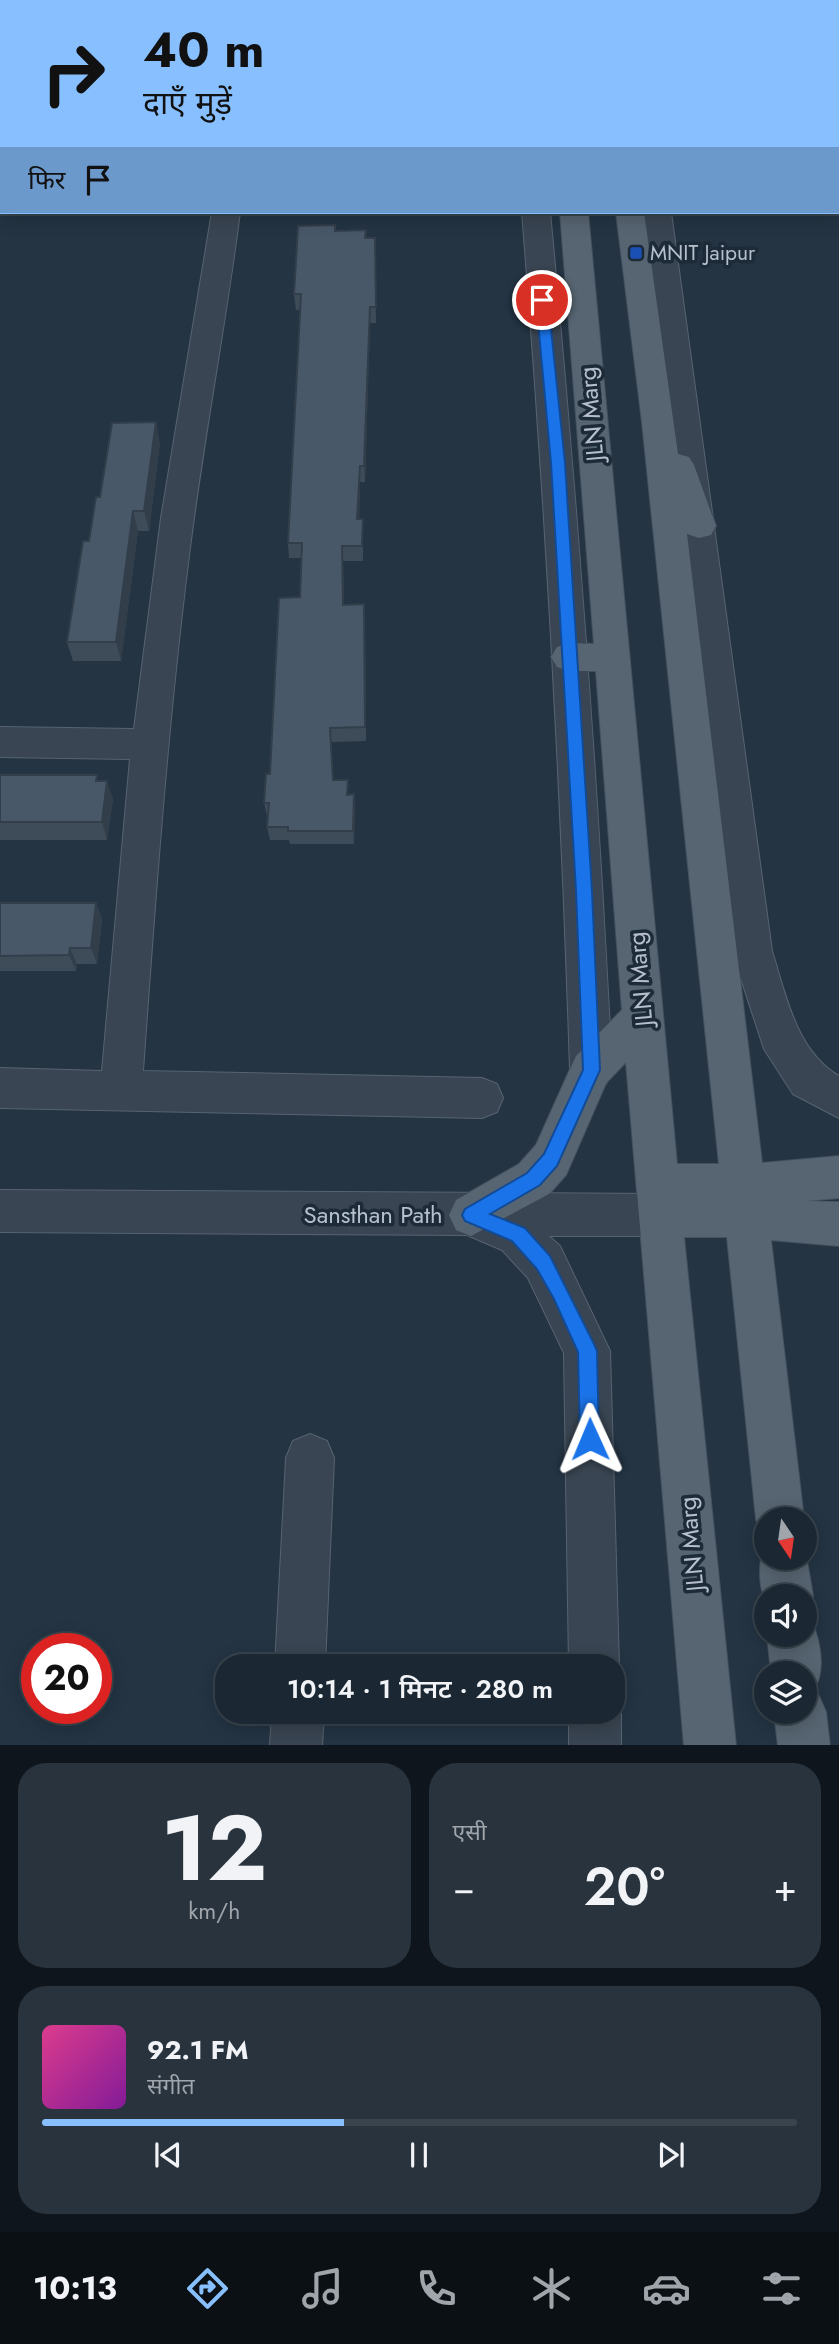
<!DOCTYPE html>
<html lang="hi">
<head>
<meta charset="utf-8">
<style>
	:root { --surface:#1b2732; --page:#28333e; --text:#f1f3f6; --muted:#a0a5ac; --line:#39444d; --accent:#88c0ff }
	body { margin:0; font-family:Jost,"Noto Sans Devanagari",sans-serif; background:var(--page); color:var(--text); height:100vh; display:flex; flex-direction:column; font-size:26px; white-space:nowrap }
	* { box-sizing:border-box; margin:0 }
	p { font-size:23px; color:var(--muted) }
	.icon { flex:none; width:38px; height:38px; fill:none; stroke:currentColor; stroke-width:2; stroke-linecap:round; stroke-linejoin:round }
	.map { position:relative; height:1745px; overflow:hidden }
	.drawer { display:flex; flex-direction:column; gap:18px; padding:18px; background:#0f151c; flex:1 }
	.drawer>* { flex:none }
	.top-card { position:absolute; left:0px; top:0px; width:840px; height:214px; box-shadow:0 4px 18px #0003,0 0 0 2px var(--line); background:#88c0ff; color:#111; overflow:hidden }
	.needle { width:46px; rotate:167deg }
	.fabs { position:absolute; left:754px; top:1507px; display:grid; gap:14px }
	.fabs a { display:grid; place-items:center; width:63px; height:63px; border-radius:50%; background:var(--surface); box-shadow:0 4px 18px #0003,0 0 0 2px var(--line); font-size:35px }
	.speed { position:absolute; left:21px; top:1633px; display:flex; gap:14px; font-size:35px; font-weight:700; text-align:center }
	.speed>* { display:grid; place-content:center; width:91px; height:91px; border-radius:50%; background:var(--surface); box-shadow:0 4px 18px #0003,0 0 0 2px var(--line); line-height:1 }
	.speed .limit { border:10px solid #d22; background:#fff; color:#111 }
	.pin { position:absolute; display:grid; place-items:center; width:60px; height:60px; color:#fff; margin:-30px; border:4px solid #fff; border-radius:50%; box-shadow:0 2px 7px #0007 }
	.me { position:absolute; width:77px; margin:-38px; rotate:359deg; stroke-linejoin:round; filter:drop-shadow(0 0 5px #0008) }
	.turn { display:flex; align-items:center; gap:24px; height:147px; padding:0 28px; font-size:32px }
	.turn .icon { width:91px; height:91px; stroke-width:2.5 }
	.turn b { display:block; font-size:49px; line-height:60px }
	.then { display:flex; align-items:center; height:66px; padding:0 28px; background:#0003; gap:14px; font-size:26px }
	.big { font-size:52px; font-weight:600; line-height:1.1 }
	.drawer .tile { flex:1; display:flex; flex-direction:column; justify-content:center; gap:10px; min-width:0; padding:0 24px; border-radius:28px; background:var(--page) }
	.drawer .dial { align-items:center; gap:0 }
	.dial b { font-size:91px; line-height:1 }
	.song { display:flex; align-items:center; gap:21px }
	.cover { width:84px; height:84px; border-radius:10px; background:linear-gradient(135deg,hsl(330 70% 55%),hsl(290 70% 35%)) }
	.played { height:7px; border-radius:4px; background:linear-gradient(90deg,var(--accent) 40%,var(--line) 40%) }
	.keys { display:flex; justify-content:space-around; direction:ltr }
	.heat { display:flex; justify-content:space-between; align-items:center; font-size:38px; direction:ltr }
	.drawer .tiles { flex:1; display:grid; gap:18px; grid-template-columns:1fr 1fr }
	.tile:last-child { grid-column:span 2 }
	.trip { position:absolute; left:215px; top:1654px; width:410px; height:70px; border-radius:28px; background:var(--surface); box-shadow:0 4px 18px #0003,0 0 0 2px var(--line); font-weight:600; line-height:70px; text-align:center }
	.menu { display:flex; height:112px; justify-content:space-around; align-items:center; background:#0b1014; color:var(--muted) }
	.menu .icon { width:49px; height:49px }
	.menu .active { color:var(--accent) }
	.menu b { font-size:32px; color:var(--text) }
	.map>svg:first-child { display:block }
	.green { fill:#264344 }
	.lines { fill:none; stroke-linecap:round; stroke-linejoin:round }
	.minor-casing { stroke:#576370; stroke-width:2 }
	.major-casing { stroke:#45515f; stroke-width:2 }
	.minor { fill:#394552; fill-rule:evenodd }
	.major { fill:#576572; fill-rule:evenodd }
	.wall { fill:#3e4c5a }
	.shaded-wall { fill:#323e4a }
	.building { fill:#485869; stroke:#323e4a; stroke-width:2 }
	.route { fill:#1a73e8; stroke:#114b97; stroke-width:2 }
	.transit-dot { fill:#1a4fb4; stroke:#1d2a38; stroke-width:2.5 }
	.labels { text-anchor:middle; dominant-baseline:central; stroke-width:7; stroke-linejoin:round; paint-order:stroke }
	.far-poi-label { font-size:21px; fill:#b6c0cc; stroke:#1d2a38; text-anchor:start }
	.street-label { font-size:24px; fill:#b6c0cc; stroke:#1d2a38 }
</style>
</head>
<body>
<div class="map">
<svg width="839" height="1746" viewBox="0 0 839 1746">
	<rect width="100%" height="100%" fill="#243443"/>
	<path class="green" d="M146 0H488V2H145Z"/>
	<g class="lines">
		<defs>
			<path id="minor" d="M102 0H126V2H102Z
				M501 0H525V2H501Z
				M617 0H641V2H617Z
				M729 0H762L763 2H730Z
				M838 29H839V45H838Z
				M838 119H839V135H838Z
				M0 171H2V189H0Z
				M212 212H240C225 330 202 446 188 564 167 732 155 902 143 1071L482 1078 497 1084 503 1098 497 1112 482 1118 0 1108V1068L102 1071 130 759 0 757V727L134 729 161 518Z
				M522 212H550C577 498 598 783 612 1070L606 1084 591 1089 576 1084 570 1070C561 784 545 498 522 212Z
				M643 212H671L772 951C786 995 796 1051 839 1076V1118L793 1094 764 1049 732 951Z
				M0 1190 660 1194 675 1200 682 1215 675 1230 660 1236H549L560 1246 610 1351 619 1666 612 1683V1666H569L564 1353 528 1278 502 1250 467 1235 0 1232Z
				M310 1434 327 1441 334 1458 325 1666H275L286 1458 293 1441Z
				M613 1694 621 1712V1746H569V1712H612Z
				M272 1712H324L322 1746H270Z"/>
			<path id="major" d="M543 0H567V2H543Z
				M596 0H620V2H596Z
				M560 212H588L677 1164H719L642 422 616 212H644L678 454 689 457 694 465 716 526 711 535 699 538 687 534 762 1163 839 1156V1198L806 1201 839 1202V1246L771 1240 804 1519H766V1538L763 1536 756 1519 727 1237H684L736 1746H684L626 1062 606 1083 566 1175 549 1194 471 1236 456 1230 449 1215 456 1200 519 1164 536 1145 576 1056 622 1010 596 671H569L557 667 551 657 557 647 569 643 594 644Z
				M766 1541V1558H805V1549L813 1596 806 1614 805 1596H766V1604C758 1584 758 1561 766 1541Z
				M805 1614 810 1616C820 1640 827 1669 813 1692L818 1694 826 1712 830 1746H778L774 1712H805V1673H771L767 1634H805Z"/>
		</defs>
		<use href="#minor" class="minor-casing"/>
		<use href="#major" class="major-casing"/>
		<use href="#minor" class="minor"/>
		<use href="#major" class="major"/>
	</g>
	<path class="wall" d="M366 230V238H375L376 323H370L365 482H360L359 519H363V561H343L344 605 365 619 366 741 331 742 333 780 349 795 354 794 355 808 354 844H290L289 840H270L267 827 268 816H267L264 803 270 774 300 597 301 558H289L288 543 300 310H296L294 294 336 231Z
		M160 443 149 531H138L121 661H73L67 642 100 497Z
		M0 775 99 781 113 799 107 840H0Z
		M0 903H96L102 919 97 964H77L76 971H0Z"/>
	<path class="shaded-wall" d="M370 307V323L365 482 364 466Z
		M156 422 160 443 149 531 144 511Z
		M360 466V482L358 535 357 519Z
		M133 511 138 531 121 661 116 642Z
		M342 546 343 561 344 620 343 605Z
		M107 781 113 799 107 840 102 822Z
		M354 794 355 808 354 844 353 831Z
		M96 903 102 919 97 964 91 948Z
		M70 948 77 964 76 971 69 955Z"/>
	<path class="building" d="M335 225V231L366 230 365 238H375L376 307H370L364 466H360L357 519H363L362 546H342L343 605 364 604 365 727 330 728 333 780H348L347 795 354 794 353 831H288V827H267L269 803H264L266 774H270L279 598 300 597 302 543H288L301 294H294L298 226Z
		M156 422 144 511H133L116 642H67L83 541H89L96 497H100L112 423Z
		M0 775H97L96 781H107L102 822H0Z
		M0 903H96L91 948H70L69 955 0 956Z"/>
	<path class="route" d="M542 296 548 300 565 463 592 891 600 1070 557 1166 540 1185 490 1214 525 1228 550 1256 594 1344 597 1351 599 1439 596 1446 590 1449 583 1446 580 1439 578 1352 554 1299 537 1269 512 1241 465 1221 462 1215 465 1209 527 1173 544 1154 583 1070 576 891 551 463 536 300Z"/>
	<rect class="transit-dot" x="629" y="246" width="14" height="14" rx="3.5"/>
	<g class="labels">
		<g class="far-poi-label">
			<text x="650" y="253">MNIT Jaipur</text>
		</g>
		<g class="street-label">
			<text transform="translate(591 414) rotate(-95)">JLN Marg</text>
			<text transform="translate(640 979) rotate(-95)">JLN Marg</text>
			<text x="373" y="1214">Sansthan Path</text>
			<text transform="translate(691 1544) rotate(-95)">JLN Marg</text>
		</g>
	</g>
</svg>
<div class="fabs">
<a><svg class="needle" viewBox="-14 -14 28 28"><path d="M0-13l5 13h-10z" fill="#e53935"/><path d="M0 13l5-13h-10z" fill="#a0a5ac"/></svg></a>
<a><svg class="icon" aria-label="sound" viewBox="0 0 24 24"><path d="M4 9h4l5-4v14l-5-4H4zM17 9q2 3 0 6"/></svg></a>
<a><svg class="icon" aria-label="layers" viewBox="0 0 24 24"><path d="M12 4l9 5-9 5-9-5zM3 14l9 5 9-5"/></svg></a>
</div>
<div class="speed"><div class="limit">20</div></div>
<div class="pin" style="left:542px;top:300px;background:#d93025"><svg class="icon" aria-label="arrive" viewBox="0 0 24 24"><path d="M6 21V4h12l-3 4 3 4H6"/></svg></div>
<svg class="me" style="left:590px;top:1439px" viewBox="-20 -20 40 40"><path d="M0-17L14 15 0 8-14 15z" fill="#1a73e8" stroke="#fff" stroke-width="4"/></svg>
<div class="trip">10:14 · 1 मिनट · 280 m</div>
<div class="top-card">
<div class="turn"><svg class="icon" aria-label="right" viewBox="0 0 24 24"><path d="M7 20v-9h11M14 6l5 5-5 5"/></svg><div><b>40 m</b>दाएँ मुड़ें</div></div>
<div class="then">फिर<svg class="icon" aria-label="arrive" viewBox="0 0 24 24"><path d="M6 21V4h12l-3 4 3 4H6"/></svg></div>
</div>
</div>
<section class="drawer">
<div class="tiles">
<div class="tile dial"><b>12</b><p>km/h</p></div>
<div class="tile"><p>एसी</p>
<div class="heat"><a>−</a><b class="big">20°</b><a>+</a></div>
</div>
<div class="tile">
<div class="song"><i class="cover"></i><div><b>92.1 FM</b><p>संगीत</p></div></div>
<div class="played"></div>
<div class="keys"><svg class="icon" aria-label="previous" viewBox="0 0 24 24"><path d="M18 5L8 12l10 7zM5 5v14"/></svg><svg class="icon" aria-label="pause" viewBox="0 0 24 24"><path d="M8 5v14M16 5v14"/></svg><svg class="icon" aria-label="next" viewBox="0 0 24 24"><path d="M6 5l10 7-10 7zM19 5v14"/></svg></div>
</div>
</div>
</section>
<nav class="menu">
<b>10:13</b>
<svg class="icon active" aria-label="directions" viewBox="0 0 24 24"><path d="M12 3l9 9-9 9-9-9zM9 14v-3h6M13 9l2 2-2 2"/></svg>
<svg class="icon" aria-label="music" viewBox="0 0 24 24"><path d="M9 18V5l10-2v13"/><circle cx="6" cy="18" r="3"/><circle cx="16" cy="16" r="3"/></svg>
<svg class="icon" aria-label="phone" viewBox="0 0 24 24"><path d="M5 4h4l2 5-3 2q2 4 5 5l2-3 5 2v4C11 20 4 13 5 4z"/></svg>
<svg class="icon" aria-label="climate" viewBox="0 0 24 24"><path d="M12 3v18M4 7l16 10M4 17L20 7"/></svg>
<svg class="icon" aria-label="car" viewBox="0 0 24 24"><path d="M5 17H2v-5l4-1 3-4h7l3 4 3 1v5h-3M9 17h6M6 11h13"/><circle cx="7" cy="17" r="2"/><circle cx="17" cy="17" r="2"/></svg>
<svg class="icon" aria-label="filters" viewBox="0 0 24 24"><path d="M4 7h16M4 17h16"/><circle cx="9" cy="7" r="2"/><circle cx="15" cy="17" r="2"/></svg>
</nav>
</body>
</html>
